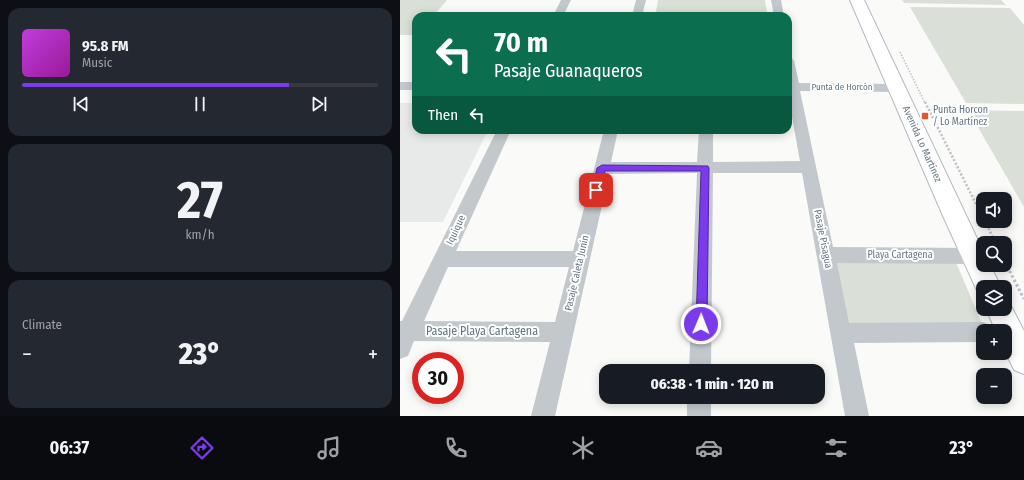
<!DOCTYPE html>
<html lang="en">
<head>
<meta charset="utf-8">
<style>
	:root { --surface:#171b24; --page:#242831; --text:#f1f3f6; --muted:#9ea1a6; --line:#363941; --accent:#7c3aed }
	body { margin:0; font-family:"Fira Sans Condensed",sans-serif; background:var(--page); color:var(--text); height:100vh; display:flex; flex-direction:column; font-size:15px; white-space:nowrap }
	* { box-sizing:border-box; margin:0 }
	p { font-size:13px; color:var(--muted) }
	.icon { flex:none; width:22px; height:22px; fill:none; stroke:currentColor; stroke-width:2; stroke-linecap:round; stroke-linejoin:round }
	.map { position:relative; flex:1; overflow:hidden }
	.details { display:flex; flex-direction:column; gap:8px; padding:8px; background:#0d0f14; width:400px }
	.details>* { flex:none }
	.top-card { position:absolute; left:12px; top:12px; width:380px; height:122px; border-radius:12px; box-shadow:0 2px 10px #0003; background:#0b6e4f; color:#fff; overflow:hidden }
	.fabs { position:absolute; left:576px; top:192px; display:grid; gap:8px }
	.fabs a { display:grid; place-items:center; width:36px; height:36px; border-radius:8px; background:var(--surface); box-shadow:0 2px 10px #0003; font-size:20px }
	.speed { position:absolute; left:12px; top:352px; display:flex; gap:8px; font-size:20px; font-weight:700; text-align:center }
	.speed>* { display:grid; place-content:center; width:52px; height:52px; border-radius:50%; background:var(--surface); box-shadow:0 2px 10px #0003; line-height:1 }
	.speed .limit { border:6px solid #d22; background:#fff; color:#111 }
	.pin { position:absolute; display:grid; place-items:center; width:34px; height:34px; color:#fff; margin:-17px; border-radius:8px; box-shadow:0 2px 6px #0006 }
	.me { position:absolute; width:44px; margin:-22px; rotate:1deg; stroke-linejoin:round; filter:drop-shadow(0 0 3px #0008) }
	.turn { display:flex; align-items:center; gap:14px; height:84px; padding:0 16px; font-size:18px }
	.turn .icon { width:52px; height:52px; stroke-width:2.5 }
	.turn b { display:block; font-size:28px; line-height:34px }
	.then { display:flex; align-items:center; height:38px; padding:0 16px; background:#0003; gap:8px; font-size:15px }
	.big { font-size:30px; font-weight:800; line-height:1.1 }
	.details .tile { flex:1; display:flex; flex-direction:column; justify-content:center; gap:6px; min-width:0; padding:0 14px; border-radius:12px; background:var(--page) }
	.details .dial { align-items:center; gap:0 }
	.dial b { font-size:52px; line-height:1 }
	.song { display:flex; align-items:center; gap:12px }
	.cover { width:48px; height:48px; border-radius:6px; background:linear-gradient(135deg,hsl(290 70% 55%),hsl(300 70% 35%)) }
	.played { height:4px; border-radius:2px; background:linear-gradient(90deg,var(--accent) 75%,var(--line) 75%) }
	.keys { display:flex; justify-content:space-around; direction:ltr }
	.heat { display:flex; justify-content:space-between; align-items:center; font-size:22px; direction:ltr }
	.trip { position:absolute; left:199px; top:364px; width:226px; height:40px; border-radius:12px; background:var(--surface); box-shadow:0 2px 10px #0003; font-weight:800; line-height:40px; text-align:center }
	.tab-bar { display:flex; height:64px; justify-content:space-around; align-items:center; background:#090b0e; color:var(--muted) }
	.tab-bar .icon { width:28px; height:28px }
	.tab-bar .active { color:var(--accent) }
	.tab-bar b { font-size:18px; color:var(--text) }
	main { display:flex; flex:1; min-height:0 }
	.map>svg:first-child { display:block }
	.built { fill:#e8e9e9 }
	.green { fill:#dadfd7 }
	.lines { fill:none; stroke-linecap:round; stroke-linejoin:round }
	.secondary-casing { stroke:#b3babf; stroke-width:2 }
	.path-far2 { stroke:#bbbfc2; stroke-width:1.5; stroke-dasharray:1.5 1.5; stroke-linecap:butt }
	.path-far1 { stroke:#bbbfc2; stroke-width:2.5; stroke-dasharray:2 2; stroke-linecap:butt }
	.path { stroke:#bbbfc2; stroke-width:3; stroke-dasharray:2.5 2.5; stroke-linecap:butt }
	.street { fill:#c3c8cc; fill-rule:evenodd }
	.secondary { fill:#fff; fill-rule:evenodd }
	.route { fill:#7c3aed; stroke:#51269a }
	.poi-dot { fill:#e4572e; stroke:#fff; stroke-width:1.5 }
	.labels { text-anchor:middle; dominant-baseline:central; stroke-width:4; stroke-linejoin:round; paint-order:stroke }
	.far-street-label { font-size:9px; fill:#657683; stroke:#fff }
	.poi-label { font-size:10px; fill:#657683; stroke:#fff; text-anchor:start }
	.street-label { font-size:10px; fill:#657683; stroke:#fff }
	.near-street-label { font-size:12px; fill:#657683; stroke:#fff }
</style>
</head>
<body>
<main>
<section class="details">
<div class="tile">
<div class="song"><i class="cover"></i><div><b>95.8 FM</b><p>Music</p></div></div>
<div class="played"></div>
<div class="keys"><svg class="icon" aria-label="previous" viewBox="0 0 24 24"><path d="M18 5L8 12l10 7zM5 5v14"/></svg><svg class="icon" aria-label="pause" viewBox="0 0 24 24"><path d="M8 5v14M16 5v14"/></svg><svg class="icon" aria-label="next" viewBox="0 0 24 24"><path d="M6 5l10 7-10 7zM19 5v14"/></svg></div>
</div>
<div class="tile dial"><b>27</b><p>km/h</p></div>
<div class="tile"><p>Climate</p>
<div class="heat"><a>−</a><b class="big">23°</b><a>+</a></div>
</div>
</section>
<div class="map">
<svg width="624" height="416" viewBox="0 0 624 416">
	<rect width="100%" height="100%" fill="#fafaf8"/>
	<path class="built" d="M0 103H16V130H88L43 222H0Z"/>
	<path class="green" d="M0 0H47L33 16H16V35H0Z
		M258 0H365L367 12H256Z
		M502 0H601L606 5 504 3Z
		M510 7 610 8 624 25V104L566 103Z
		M568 110 624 111V207Z
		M555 260 582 324 448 328 433 262Z"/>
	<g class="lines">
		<defs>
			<path id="secondary" d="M450 0H464L583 251V265H590L601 287H583V297L579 295 543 216Z
				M605 299 608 300 624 331V374L614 370 605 351V331H596L586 309H605Z"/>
		</defs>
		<use href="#secondary" class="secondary-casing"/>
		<path class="path-far2" d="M500 52 525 103"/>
		<path class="path-far1" d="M525 102 583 218
			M585 221 593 238"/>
		<path class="path" d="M593 237 596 243
			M605 262 624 299"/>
		<path class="street" d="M161 0H171L163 16H153Z
			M236 0H246L242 16H232Z
			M371 0H381L384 16H374Z
			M388 57 392 58 394 61 399 83 497 84 502 85 504 88 502 91 497 92 400 91 433 247 573 248 580 250 582 256 580 262 573 264 437 263 449 323 583 322 590 325 593 331H583V342L454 343 469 416H445L402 173H313L311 371H289L297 173 209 174 155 416H131L150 342 14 341 8 356 0 359V321H2L97 130H111L56 251H173L204 130H218L211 162H297L299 130H313V162L400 161 388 95ZM48 267H169L155 322 24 321Z
			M0 82H16V90H0Z
			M287 397H311V416H287Z"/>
		<use href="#secondary" class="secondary"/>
	</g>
	<path class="route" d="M202 165 308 166 309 168 307 324 305 328 301 329 297 328 296 324 301 171H205L201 190 196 194 192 190 197 168Z"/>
	<rect class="poi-dot" x="521" y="112" width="8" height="8" rx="2"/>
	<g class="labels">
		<g class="far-street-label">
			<text x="442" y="87">Punta de Horcón</text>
		</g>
		<g class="poi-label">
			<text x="533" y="110">Punta Horcon<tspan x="533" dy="12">/ Lo Martínez</tspan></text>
		</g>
		<g class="street-label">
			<text transform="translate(522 144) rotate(66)">Avenida Lo Martínez</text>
			<text transform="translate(56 230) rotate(-65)">Iquique</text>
			<text transform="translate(423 239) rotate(79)">Pasaje Pisagua</text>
			<text x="500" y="255">Playa Cartagena</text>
			<text transform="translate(177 273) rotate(-77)">Pasaje Caleta Junín</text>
		</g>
		<g class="near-street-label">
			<text x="82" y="331">Pasaje Playa Cartagena</text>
		</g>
	</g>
</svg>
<div class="fabs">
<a><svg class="icon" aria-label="sound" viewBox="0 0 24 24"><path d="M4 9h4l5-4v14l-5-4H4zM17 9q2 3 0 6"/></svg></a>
<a><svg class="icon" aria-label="search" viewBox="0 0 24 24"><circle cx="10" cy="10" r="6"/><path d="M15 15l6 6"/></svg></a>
<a><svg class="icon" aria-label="layers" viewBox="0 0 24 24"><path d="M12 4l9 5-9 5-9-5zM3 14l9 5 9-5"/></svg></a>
<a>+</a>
<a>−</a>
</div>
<div class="speed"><div class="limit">30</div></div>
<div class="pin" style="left:196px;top:190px;background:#d93025"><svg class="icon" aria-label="arrive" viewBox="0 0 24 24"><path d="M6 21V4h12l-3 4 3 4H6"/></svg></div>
<svg class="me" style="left:301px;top:324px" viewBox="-20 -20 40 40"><circle r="17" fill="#7c3aed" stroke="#fff" stroke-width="3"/><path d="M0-11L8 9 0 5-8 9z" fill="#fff"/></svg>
<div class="trip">06:38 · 1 min · 120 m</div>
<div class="top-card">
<div class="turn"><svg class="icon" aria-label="left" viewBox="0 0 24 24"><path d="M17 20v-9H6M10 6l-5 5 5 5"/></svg><div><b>70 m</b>Pasaje Guanaqueros</div></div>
<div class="then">Then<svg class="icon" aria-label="left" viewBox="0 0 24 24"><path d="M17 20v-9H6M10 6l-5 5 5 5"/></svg></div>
</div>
</div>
</main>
<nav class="tab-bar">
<b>06:37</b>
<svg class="icon active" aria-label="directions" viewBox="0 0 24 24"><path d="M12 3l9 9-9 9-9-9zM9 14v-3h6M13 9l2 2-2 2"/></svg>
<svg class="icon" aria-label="music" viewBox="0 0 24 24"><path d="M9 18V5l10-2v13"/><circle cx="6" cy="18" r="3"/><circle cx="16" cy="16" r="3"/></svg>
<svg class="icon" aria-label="phone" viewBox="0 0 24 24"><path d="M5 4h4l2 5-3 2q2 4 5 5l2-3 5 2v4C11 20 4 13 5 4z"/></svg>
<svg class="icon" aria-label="climate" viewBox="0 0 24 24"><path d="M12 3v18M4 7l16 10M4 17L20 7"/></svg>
<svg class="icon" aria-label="car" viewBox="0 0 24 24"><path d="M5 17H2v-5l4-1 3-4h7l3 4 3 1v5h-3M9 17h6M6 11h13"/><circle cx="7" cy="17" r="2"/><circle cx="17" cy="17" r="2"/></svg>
<svg class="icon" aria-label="filters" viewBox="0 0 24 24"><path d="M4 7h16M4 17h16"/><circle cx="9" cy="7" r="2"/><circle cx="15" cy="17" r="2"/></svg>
<b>23°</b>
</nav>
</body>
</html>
